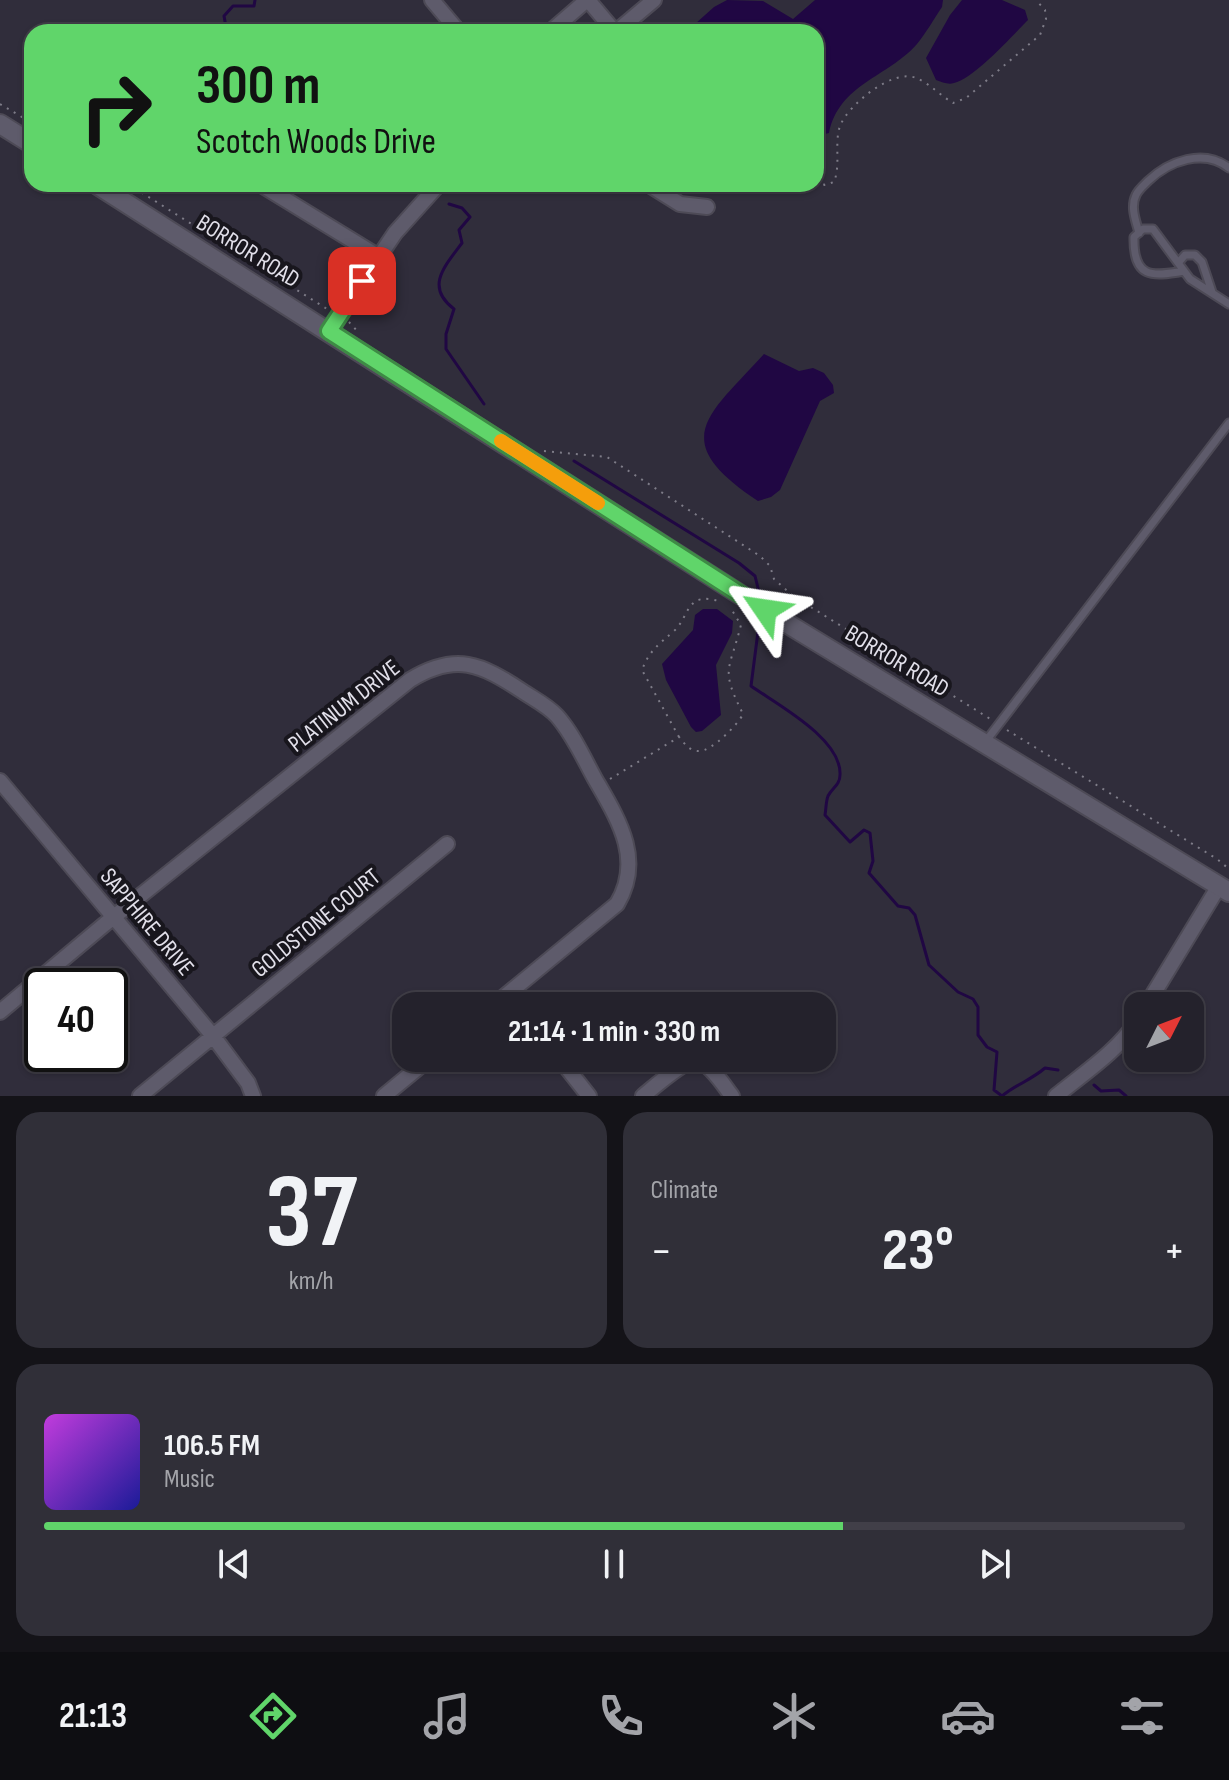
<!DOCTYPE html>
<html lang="en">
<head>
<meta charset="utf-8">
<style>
	:root { --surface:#24222c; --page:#302f38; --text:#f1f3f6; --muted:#a3a4a9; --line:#413f48; --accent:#60d56a }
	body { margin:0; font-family:"Sofia Sans Condensed",sans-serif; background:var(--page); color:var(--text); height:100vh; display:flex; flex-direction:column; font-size:30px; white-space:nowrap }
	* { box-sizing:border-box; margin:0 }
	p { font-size:26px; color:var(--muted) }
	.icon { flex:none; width:44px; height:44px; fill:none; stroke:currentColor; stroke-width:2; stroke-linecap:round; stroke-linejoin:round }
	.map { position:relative; height:1096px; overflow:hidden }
	.sheet { display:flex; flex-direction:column; gap:16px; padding:16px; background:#141318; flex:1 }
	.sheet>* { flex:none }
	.top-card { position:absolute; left:24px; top:24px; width:800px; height:168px; border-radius:24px; box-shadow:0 2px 6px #0004,0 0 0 2px var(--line); background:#60d56a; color:#111; overflow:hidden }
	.needle { width:52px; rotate:48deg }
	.controls { position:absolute; left:1124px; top:992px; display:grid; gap:16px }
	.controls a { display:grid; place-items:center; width:80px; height:80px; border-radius:16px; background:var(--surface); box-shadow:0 2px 6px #0004,0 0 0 2px var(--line); font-size:40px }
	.speed { position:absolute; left:24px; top:968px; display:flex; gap:16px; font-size:40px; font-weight:700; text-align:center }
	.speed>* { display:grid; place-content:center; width:104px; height:104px; border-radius:50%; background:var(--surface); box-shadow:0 2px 6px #0004,0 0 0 2px var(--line); line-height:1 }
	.speed .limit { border:4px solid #111; border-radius:12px; background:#fff; color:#111 }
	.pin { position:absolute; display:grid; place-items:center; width:68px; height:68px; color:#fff; margin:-34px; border-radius:16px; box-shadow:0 4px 12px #0006 }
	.me { position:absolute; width:88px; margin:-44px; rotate:302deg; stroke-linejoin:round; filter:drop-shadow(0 0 6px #0008) }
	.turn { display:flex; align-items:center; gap:28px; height:168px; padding:0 40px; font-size:36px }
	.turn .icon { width:104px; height:104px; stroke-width:2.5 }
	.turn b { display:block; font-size:56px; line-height:68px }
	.big { font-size:60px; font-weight:700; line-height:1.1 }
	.sheet .card { flex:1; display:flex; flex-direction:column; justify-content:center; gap:12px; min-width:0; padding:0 28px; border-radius:24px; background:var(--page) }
	.sheet .dial { align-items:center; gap:0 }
	.dial b { font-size:104px; line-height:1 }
	.song { display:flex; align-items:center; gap:24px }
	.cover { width:96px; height:96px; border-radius:12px; background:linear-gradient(135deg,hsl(290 70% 55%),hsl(240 70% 35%)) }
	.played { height:8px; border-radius:4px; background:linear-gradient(90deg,var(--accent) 70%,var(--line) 70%) }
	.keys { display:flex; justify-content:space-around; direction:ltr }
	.heat { display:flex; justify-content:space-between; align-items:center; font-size:44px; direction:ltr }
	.sheet .tiles { flex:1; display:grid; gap:16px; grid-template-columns:1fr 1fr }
	.card:last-child { grid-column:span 2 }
	.trip { position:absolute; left:392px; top:992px; width:444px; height:80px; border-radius:24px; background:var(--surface); box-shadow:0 2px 6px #0004,0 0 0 2px var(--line); font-weight:700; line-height:80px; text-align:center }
	.menu { display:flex; height:128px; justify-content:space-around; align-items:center; background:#0e0e12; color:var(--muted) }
	.menu .icon { width:56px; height:56px }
	.menu .active { color:var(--accent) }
	.menu b { font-size:36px; color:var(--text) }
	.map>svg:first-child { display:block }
	.water { fill:#200743 }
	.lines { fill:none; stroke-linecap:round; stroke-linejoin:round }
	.stream { stroke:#200743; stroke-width:3 }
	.lane-casing { stroke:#4d4a56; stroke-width:11 }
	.street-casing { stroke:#4d4a56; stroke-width:18 }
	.secondary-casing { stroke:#4d4a56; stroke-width:22 }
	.path { stroke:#7e7c88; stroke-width:2; stroke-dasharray:2 6; stroke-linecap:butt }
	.lane { stroke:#5e5b6b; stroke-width:7 }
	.street { stroke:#5e5b6b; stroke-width:14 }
	.secondary { stroke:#5e5b6b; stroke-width:18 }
	.route-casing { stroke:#3e8a45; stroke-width:20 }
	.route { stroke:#60d56a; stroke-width:14 }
	.slow { stroke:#f59e0b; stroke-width:14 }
	.labels { text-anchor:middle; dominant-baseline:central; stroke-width:8; stroke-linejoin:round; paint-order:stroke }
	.street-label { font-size:24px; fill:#e2e0ea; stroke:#18161d }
</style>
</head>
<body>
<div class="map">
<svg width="1229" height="1096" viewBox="0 0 1229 1096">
	<rect width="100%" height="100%" fill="#302d3b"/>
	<path class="water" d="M727 0 763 1 793 19 815 0H943L942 7C934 19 926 33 917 44 888 77 839 84 829 133L816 136V32H686L714 7Z
		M962 0H1002L1025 10 1028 20C1013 35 974 79 954 83 948 85 942 82 936 80L926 58 950 15Z
		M764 354 799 371 813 368 824 373 833 385 834 393 820 401 780 490 771 497 758 501C666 440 708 416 764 354Z
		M703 609H717L733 621 732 633 716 665 721 715 702 731 696 732 691 727 666 680 662 664 693 630 695 615Z"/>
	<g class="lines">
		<path class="stream" d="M227 32 224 16 233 6H254L255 0
			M449 204 462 208 470 217 459 230 462 243C444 267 425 287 454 309L446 334V349L484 404
			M574 461 739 563 755 576 761 600
			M760 616 751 686C778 705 842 739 840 775 840 785 832 788 828 796 826 801 826 809 825 815L850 842 864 830 870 833 873 861 869 873 898 906 909 908 915 915 929 965 958 992 973 999 978 1007V1035L987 1047 997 1052 994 1090 1002 1096C1017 1084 1031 1080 1045 1068L1058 1070
			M1094 1085 1101 1091 1119 1090 1126 1096"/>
		<defs>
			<path id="lane" d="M1139 233C1136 221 1130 207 1136 195 1138 190 1144 185 1148 181 1169 161 1204 148 1229 168
				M1179 262 1185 255H1195L1202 262 1212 292
				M1184 271C1151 277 1133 278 1134 237L1143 229H1153L1190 279 1229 304
				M986 741 1229 423"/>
			<path id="street" d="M432 0 459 32
				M588 0 615 32
				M550 32 587 0
				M616 32 654 0
				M260 184 379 257
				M648 184 680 204 707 207
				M329 331 395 233 439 184
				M0 781 213 1036 248 1083 253 1096
				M1146 1006 1219 886
				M0 1012 105 924 410 680C456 652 481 664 522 691 534 699 548 706 557 716 573 734 584 759 595 779 618 819 644 859 617 904L493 1006
				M559 1058 589 1096
				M140 1096 447 844
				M384 1096 430 1058
				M643 1096C653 1088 684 1060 696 1061 710 1062 724 1086 732 1096
				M1056 1096C1084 1073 1118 1051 1138 1020"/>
			<path id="secondary" d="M0 124 32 144
				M96 184 755 604 1229 892"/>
		</defs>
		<use href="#lane" class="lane-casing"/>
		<use href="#street" class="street-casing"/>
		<use href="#secondary" class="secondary-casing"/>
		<path class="path" d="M0 104 32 123
			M816 181 825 185 834 182C841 164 834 144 840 126 848 105 893 68 916 78 929 83 941 96 953 103L966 98 1040 35 1046 19 1045 10 1036 0
			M128 184 327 309
			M349 322 358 332
			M544 451 607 457 760 556 770 566 774 579 793 596 992 720
			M1007 730 1217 859 1229 869
			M679 737 642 670C649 651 659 644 674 631 691 615 685 590 722 602
			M610 779 679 737C685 744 690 752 700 751 711 751 738 725 743 714 720 668 729 672 741 625L730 607"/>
		<use href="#lane" class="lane"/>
		<use href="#street" class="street"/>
		<use href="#secondary" class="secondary"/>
	</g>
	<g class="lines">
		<defs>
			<path id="route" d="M362 281 329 331 765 610"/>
		</defs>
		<use href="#route" class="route-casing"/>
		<use href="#route" class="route"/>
		<path class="slow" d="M501 441 598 503"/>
	</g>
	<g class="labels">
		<g class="street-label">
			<text transform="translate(248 251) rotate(32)">BORROR ROAD</text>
			<text transform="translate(897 661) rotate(31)">BORROR ROAD</text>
			<text transform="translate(344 706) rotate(-38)">PLATINUM DRIVE</text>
			<text transform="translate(147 922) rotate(50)">SAPPHIRE DRIVE</text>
			<text transform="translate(316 923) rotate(-39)">GOLDSTONE COURT</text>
		</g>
	</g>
</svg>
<div class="controls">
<a><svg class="needle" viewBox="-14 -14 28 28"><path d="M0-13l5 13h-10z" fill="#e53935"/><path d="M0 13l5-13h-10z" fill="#a3a4a9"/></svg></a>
</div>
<div class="speed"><div class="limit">40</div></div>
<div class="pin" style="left:362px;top:281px;background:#d93025"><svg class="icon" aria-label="arrive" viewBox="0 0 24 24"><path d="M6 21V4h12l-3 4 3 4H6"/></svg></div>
<svg class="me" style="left:765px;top:610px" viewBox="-20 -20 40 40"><path d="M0-17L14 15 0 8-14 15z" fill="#60d56a" stroke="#fff" stroke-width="4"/></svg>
<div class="trip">21:14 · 1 min · 330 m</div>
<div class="top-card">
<div class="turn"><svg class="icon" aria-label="right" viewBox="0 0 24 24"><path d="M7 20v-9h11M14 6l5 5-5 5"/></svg><div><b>300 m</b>Scotch Woods Drive</div></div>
</div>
</div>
<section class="sheet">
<div class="tiles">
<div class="card dial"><b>37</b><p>km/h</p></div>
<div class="card"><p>Climate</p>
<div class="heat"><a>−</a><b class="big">23°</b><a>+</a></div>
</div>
<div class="card">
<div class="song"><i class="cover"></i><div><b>106.5 FM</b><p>Music</p></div></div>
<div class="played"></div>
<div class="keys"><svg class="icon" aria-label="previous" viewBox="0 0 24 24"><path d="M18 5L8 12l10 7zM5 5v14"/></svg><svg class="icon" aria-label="pause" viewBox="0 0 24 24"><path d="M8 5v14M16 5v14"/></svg><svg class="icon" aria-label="next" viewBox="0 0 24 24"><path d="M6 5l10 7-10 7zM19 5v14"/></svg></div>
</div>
</div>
</section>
<nav class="menu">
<b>21:13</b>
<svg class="icon active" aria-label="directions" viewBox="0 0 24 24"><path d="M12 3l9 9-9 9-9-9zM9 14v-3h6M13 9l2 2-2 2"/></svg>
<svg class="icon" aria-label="music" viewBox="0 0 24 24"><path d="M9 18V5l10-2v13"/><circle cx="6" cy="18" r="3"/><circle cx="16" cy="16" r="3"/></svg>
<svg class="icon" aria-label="phone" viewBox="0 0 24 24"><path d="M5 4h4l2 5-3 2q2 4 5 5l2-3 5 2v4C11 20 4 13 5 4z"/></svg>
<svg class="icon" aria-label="climate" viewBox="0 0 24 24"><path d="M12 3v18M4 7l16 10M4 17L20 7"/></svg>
<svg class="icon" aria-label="car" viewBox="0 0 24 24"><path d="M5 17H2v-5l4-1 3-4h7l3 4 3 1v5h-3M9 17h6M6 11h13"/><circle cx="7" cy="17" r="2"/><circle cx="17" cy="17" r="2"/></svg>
<svg class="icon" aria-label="filters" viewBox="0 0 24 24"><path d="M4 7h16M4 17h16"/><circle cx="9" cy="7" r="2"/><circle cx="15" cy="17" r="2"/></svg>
</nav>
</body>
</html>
